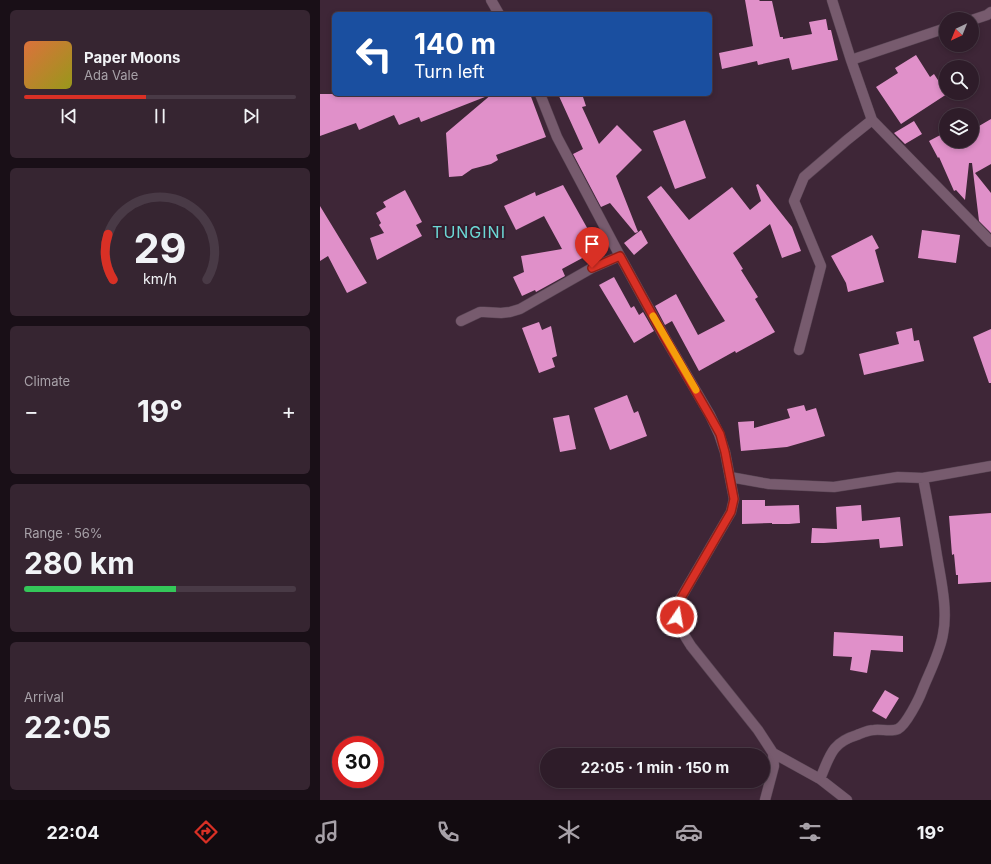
<!DOCTYPE html>
<html lang="en">
<head>
<meta charset="utf-8">
<style>
	:root { --surface:#2e1c29; --page:#362531; --text:#f1f3f6; --muted:#a7a1a8; --line:#493a46; --accent:#d93025 }
	body { margin:0; font-family:Inter,sans-serif; background:var(--page); color:var(--text); height:100vh; display:flex; flex-direction:column; font-size:15px; white-space:nowrap }
	* { box-sizing:border-box; margin:0 }
	p { font-size:13px; color:var(--muted) }
	.icon { flex:none; width:22px; height:22px; fill:none; stroke:currentColor; stroke-width:2; stroke-linecap:round; stroke-linejoin:round }
	.map { position:relative; flex:1; overflow:hidden }
	.panel { display:flex; flex-direction:column; gap:10px; padding:10px; background:#190f17; width:320px }
	.panel>* { flex:none }
	.top-card { position:absolute; left:12px; top:12px; width:380px; height:84px; border-radius:6px; box-shadow:0 2px 6px #0003,0 0 0 1px var(--line); background:#1a4fa0; color:#fff; overflow:hidden }
	.needle { width:26px; rotate:223deg }
	.controls { position:absolute; left:619px; top:12px; display:grid; gap:8px }
	.controls a { display:grid; place-items:center; width:40px; height:40px; border-radius:50%; background:var(--surface); box-shadow:0 2px 6px #0003,0 0 0 1px var(--line); font-size:20px }
	.speed { position:absolute; left:12px; top:736px; display:flex; gap:8px; font-size:20px; font-weight:700; text-align:center }
	.speed>* { display:grid; place-content:center; width:52px; height:52px; border-radius:50%; background:var(--surface); box-shadow:0 2px 6px #0003,0 0 0 1px var(--line); line-height:1 }
	.speed .limit { border:6px solid #d22; background:#fff; color:#111 }
	.pin { position:absolute; display:grid; place-items:center; width:34px; height:34px; color:#fff; margin:-41px -17px; border-radius:50% 50% 50% 0; rotate:-45deg; box-shadow:0 0 4px #0007 }
	.pin .icon { rotate:45deg }
	.me { position:absolute; width:44px; margin:-22px; rotate:12deg; stroke-linejoin:round; filter:drop-shadow(0 0 3px #0008) }
	.turn { display:flex; align-items:center; gap:14px; height:84px; padding:0 16px; font-size:18px }
	.turn .icon { width:52px; height:52px; stroke-width:2.5 }
	.turn b { display:block; font-size:28px; line-height:34px }
	.big { font-size:30px; font-weight:700; line-height:1.1 }
	.panel .tile { flex:1; display:flex; flex-direction:column; justify-content:center; gap:6px; min-width:0; padding:0 14px; border-radius:6px; background:var(--page) }
	.panel .dial { align-items:center; gap:0 }
	.dial svg { height:104px; overflow:visible; fill:none; stroke:var(--line); stroke-width:7; stroke-linecap:round; text-anchor:middle }
	.dial text { fill:var(--text); stroke:none }
	.song { display:flex; align-items:center; gap:12px }
	.cover { width:48px; height:48px; border-radius:6px; background:linear-gradient(135deg,hsl(20 70% 55%),hsl(60 70% 35%)) }
	.played { height:4px; border-radius:2px; background:linear-gradient(90deg,var(--accent) 45%,var(--line) 45%) }
	.keys { display:flex; justify-content:space-around; direction:ltr }
	.heat { display:flex; justify-content:space-between; align-items:center; font-size:22px; direction:ltr }
	.charge { height:6px; border-radius:3px; background:linear-gradient(90deg,#34c759 56%,var(--line) 0) }
	.trip { position:absolute; left:220px; top:748px; width:230px; height:40px; border-radius:20px; background:var(--surface); box-shadow:0 2px 6px #0003,0 0 0 1px var(--line); font-weight:700; line-height:40px; text-align:center }
	.menu { display:flex; height:64px; justify-content:space-around; align-items:center; background:#120b10; color:var(--muted) }
	.menu .icon { width:28px; height:28px }
	.menu .on { color:var(--accent) }
	.menu b { font-size:18px; color:var(--text) }
	main { display:flex; flex:1; min-height:0 }
	.map>svg:first-child { display:block }
	.building { fill:#e090c9 }
	.lines { fill:none; stroke-linecap:round; stroke-linejoin:round }
	.minor-casing { stroke:#594554; stroke-width:11 }
	.minor { stroke:#775b6e; stroke-width:10 }
	.route-casing { stroke:#8d1f18; stroke-width:10 }
	.route { stroke:#d93025; stroke-width:7 }
	.slow { stroke:#f59e0b; stroke-width:7 }
	.labels { text-anchor:middle; dominant-baseline:central; stroke-width:4; stroke-linejoin:round; paint-order:stroke }
	.quarter-label { font-size:16px; letter-spacing:1px; fill:#6cd8d5; stroke:#341c2d }
</style>
</head>
<body>
<main>
<section class="panel">
<div class="tile">
<div class="song"><i class="cover"></i><div><b>Paper Moons</b><p>Ada Vale</p></div></div>
<div class="played"></div>
<div class="keys"><svg class="icon" aria-label="previous" viewBox="0 0 24 24"><path d="M18 5L8 12l10 7zM5 5v14"/></svg><svg class="icon" aria-label="pause" viewBox="0 0 24 24"><path d="M8 5v14M16 5v14"/></svg><svg class="icon" aria-label="next" viewBox="0 0 24 24"><path d="M6 5l10 7-10 7zM19 5v14"/></svg></div>
</div>
<div class="tile dial"><svg viewBox="0 0 100 80">
<path d="M14 69A42 42 0 1 1 86 69"/>
<path d="M14 69A42 42 0 0 1 10 34" stroke="#d93025"/>
<text x="50" y="56" font-size="32" font-weight="700">29</text>
<text x="50" y="72" font-size="11">km/h</text>
</svg></div>
<div class="tile"><p>Climate</p>
<div class="heat"><a>−</a><b class="big">19°</b><a>+</a></div>
</div>
<div class="tile"><p>Range · 56%</p><b class="big">280 km</b><div class="charge"></div></div>
<div class="tile"><p>Arrival</p><b class="big">22:05</b></div>
</section>
<div class="map">
<svg width="671" height="800" viewBox="0 0 671 800">
	<rect width="100%" height="100%" fill="#3e2637"/>
	<path class="building" d="M425 0H439L440 1H452L460 37H463V39L492 34 489 22 506 19 508 30H511L518 60 472 70 469 58 438 65 437 61 402 69 399 53 433 46Z
		M596 55 610 77 614 74 627 94 581 124 556 87 578 73 575 68Z
		M0 94H170V95L101 122 99 117 79 125 74 115 39 130 36 123 0 136Z
		M172 94H210L226 137 176 155 178 160 171 164 152 169 142 176 129 177 126 133Z
		M238 94H262L266 106 262 107 279 144 297 125 322 150 296 176 318 232 315 233 290 203 281 207 253 154 263 149Z
		M654 118 659 126 671 119V164L655 173 671 193V233L659 221 652 163H649L645 200 636 190 634 191 619 157 618 158 609 141 626 132V141H652V119Z
		M365 120 386 178 355 189 333 131Z
		M594 121 602 134 585 144 574 133Z
		M438 184 472 227 481 251 462 258 450 224 413 253 423 269 421 270 438 297 435 299 455 332 416 353 415 351 379 371 352 321 345 325 335 306 356 294 378 335 405 321 327 197 341 186 369 220 412 187 430 210 441 201 436 185Z
		M243 185 279 249 242 269 245 276 216 292 215 290 202 296 193 277 204 272 201 256 242 249 224 216 196 230 184 206 215 192 216 196Z
		M85 190 102 222 96 225 102 236 57 260 50 238 64 233 59 225 61 223 56 213 66 207 63 202Z
		M0 206 47 283 27 293 8 256 0 261Z
		M321 230 328 243 314 255 304 243Z
		M602 230 640 235 636 263 598 258Z
		M552 235 559 248 555 250 564 282 528 292 526 283 511 256Z
		M294 277 311 308 314 306 319 315 323 312 334 331 314 343 279 285Z
		M219 322 222 330 231 326 237 356 232 358 235 367 219 373 202 328Z
		M592 328 594 341 599 340 604 361 544 375 539 354 579 344 576 332Z
		M671 329V383H669L653 337Z
		M307 395 314 413 318 411 327 436 290 450 274 408Z
		M484 405 486 411 496 408 505 436 467 447 421 451 418 422 434 421V428L470 418 467 409Z
		M249 415 256 449 240 452 233 418Z
		M422 500H445V506L479 505 480 523 469 524H452V523L422 524Z
		M541 505 542 521 580 517 583 546 560 548 559 539 504 543H491L492 528 517 529 516 507Z
		M671 513V582L638 584V575H636L634 554 632 555 629 516Z
		M514 632 583 636V652L551 650 547 673 530 670 532 657 513 656Z
		M565 690 579 698 566 719 552 711Z"/>
	<g class="lines">
		<defs>
			<path id="minor" d="M171 0 179 14
				M512 0 531 60 552 120 671 242
				M652 20 667 15 671 12
				M531 60 626 28
				M220 94 237 137 300 256 345 338 390 415 399 434 405 452 414 499 411 512 362 596C360 599 358 602 357 605 353 619 364 635 371 646L438 730 453 753 454 766 445 800
				M141 321 160 312H164L181 313 190 312 200 309 272 268 300 256
				M479 350 501 266 474 201 484 177 527 140 552 120
				M410 477 449 484 514 487 578 477 603 478 671 466
				M453 753 500 779 527 800
				M500 779C510 756 511 743 537 735 542 733 548 730 554 730 561 729 572 732 578 729 586 725 599 699 602 691 609 673 620 653 623 634 628 610 621 580 617 556 613 530 608 504 603 478"/>
		</defs>
		<use href="#minor" class="minor-casing"/>
		<use href="#minor" class="minor"/>
	</g>
	<g class="lines">
		<defs>
			<path id="route" d="M272 268 300 256 345 338 390 416 400 434 405 452 414 499 411 512 357 605V617"/>
		</defs>
		<use href="#route" class="route-casing"/>
		<use href="#route" class="route"/>
		<path class="slow" d="M333 316 376 390"/>
	</g>
	<g class="labels">
		<g class="quarter-label">
			<text x="149" y="232">TUNGINI</text>
		</g>
	</g>
</svg>
<div class="controls">
<a><svg class="needle" viewBox="-14 -14 28 28"><path d="M0-13l5 13h-10z" fill="#e53935"/><path d="M0 13l5-13h-10z" fill="#a7a1a8"/></svg></a>
<a><svg class="icon" aria-label="search" viewBox="0 0 24 24"><circle cx="10" cy="10" r="6"/><path d="M15 15l6 6"/></svg></a>
<a><svg class="icon" aria-label="layers" viewBox="0 0 24 24"><path d="M12 4l9 5-9 5-9-5zM3 14l9 5 9-5"/></svg></a>
</div>
<div class="speed"><div class="limit">30</div></div>
<div class="pin" style="left:272px;top:268px;background:#d93025"><svg class="icon" aria-label="arrive" viewBox="0 0 24 24"><path d="M6 21V4h12l-3 4 3 4H6"/></svg></div>
<svg class="me" style="left:357px;top:617px" viewBox="-20 -20 40 40"><circle r="17" fill="#d93025" stroke="#fff" stroke-width="3"/><path d="M0-11L8 9 0 5-8 9z" fill="#fff"/></svg>
<div class="trip">22:05 · 1 min · 150 m</div>
<div class="top-card">
<div class="turn"><svg class="icon" aria-label="left" viewBox="0 0 24 24"><path d="M17 20v-9H6M10 6l-5 5 5 5"/></svg><div><b>140 m</b>Turn left</div></div>
</div>
</div>
</main>
<nav class="menu">
<b>22:04</b>
<svg class="icon on" aria-label="directions" viewBox="0 0 24 24"><path d="M12 3l9 9-9 9-9-9zM9 14v-3h6M13 9l2 2-2 2"/></svg>
<svg class="icon" aria-label="music" viewBox="0 0 24 24"><path d="M9 18V5l10-2v13"/><circle cx="6" cy="18" r="3"/><circle cx="16" cy="16" r="3"/></svg>
<svg class="icon" aria-label="phone" viewBox="0 0 24 24"><path d="M5 4h4l2 5-3 2q2 4 5 5l2-3 5 2v4C11 20 4 13 5 4z"/></svg>
<svg class="icon" aria-label="climate" viewBox="0 0 24 24"><path d="M12 3v18M4 7l16 10M4 17L20 7"/></svg>
<svg class="icon" aria-label="car" viewBox="0 0 24 24"><path d="M5 17H2v-5l4-1 3-4h7l3 4 3 1v5h-3M9 17h6M6 11h13"/><circle cx="7" cy="17" r="2"/><circle cx="17" cy="17" r="2"/></svg>
<svg class="icon" aria-label="filters" viewBox="0 0 24 24"><path d="M4 7h16M4 17h16"/><circle cx="9" cy="7" r="2"/><circle cx="15" cy="17" r="2"/></svg>
<b>19°</b>
</nav>
</body>
</html>
